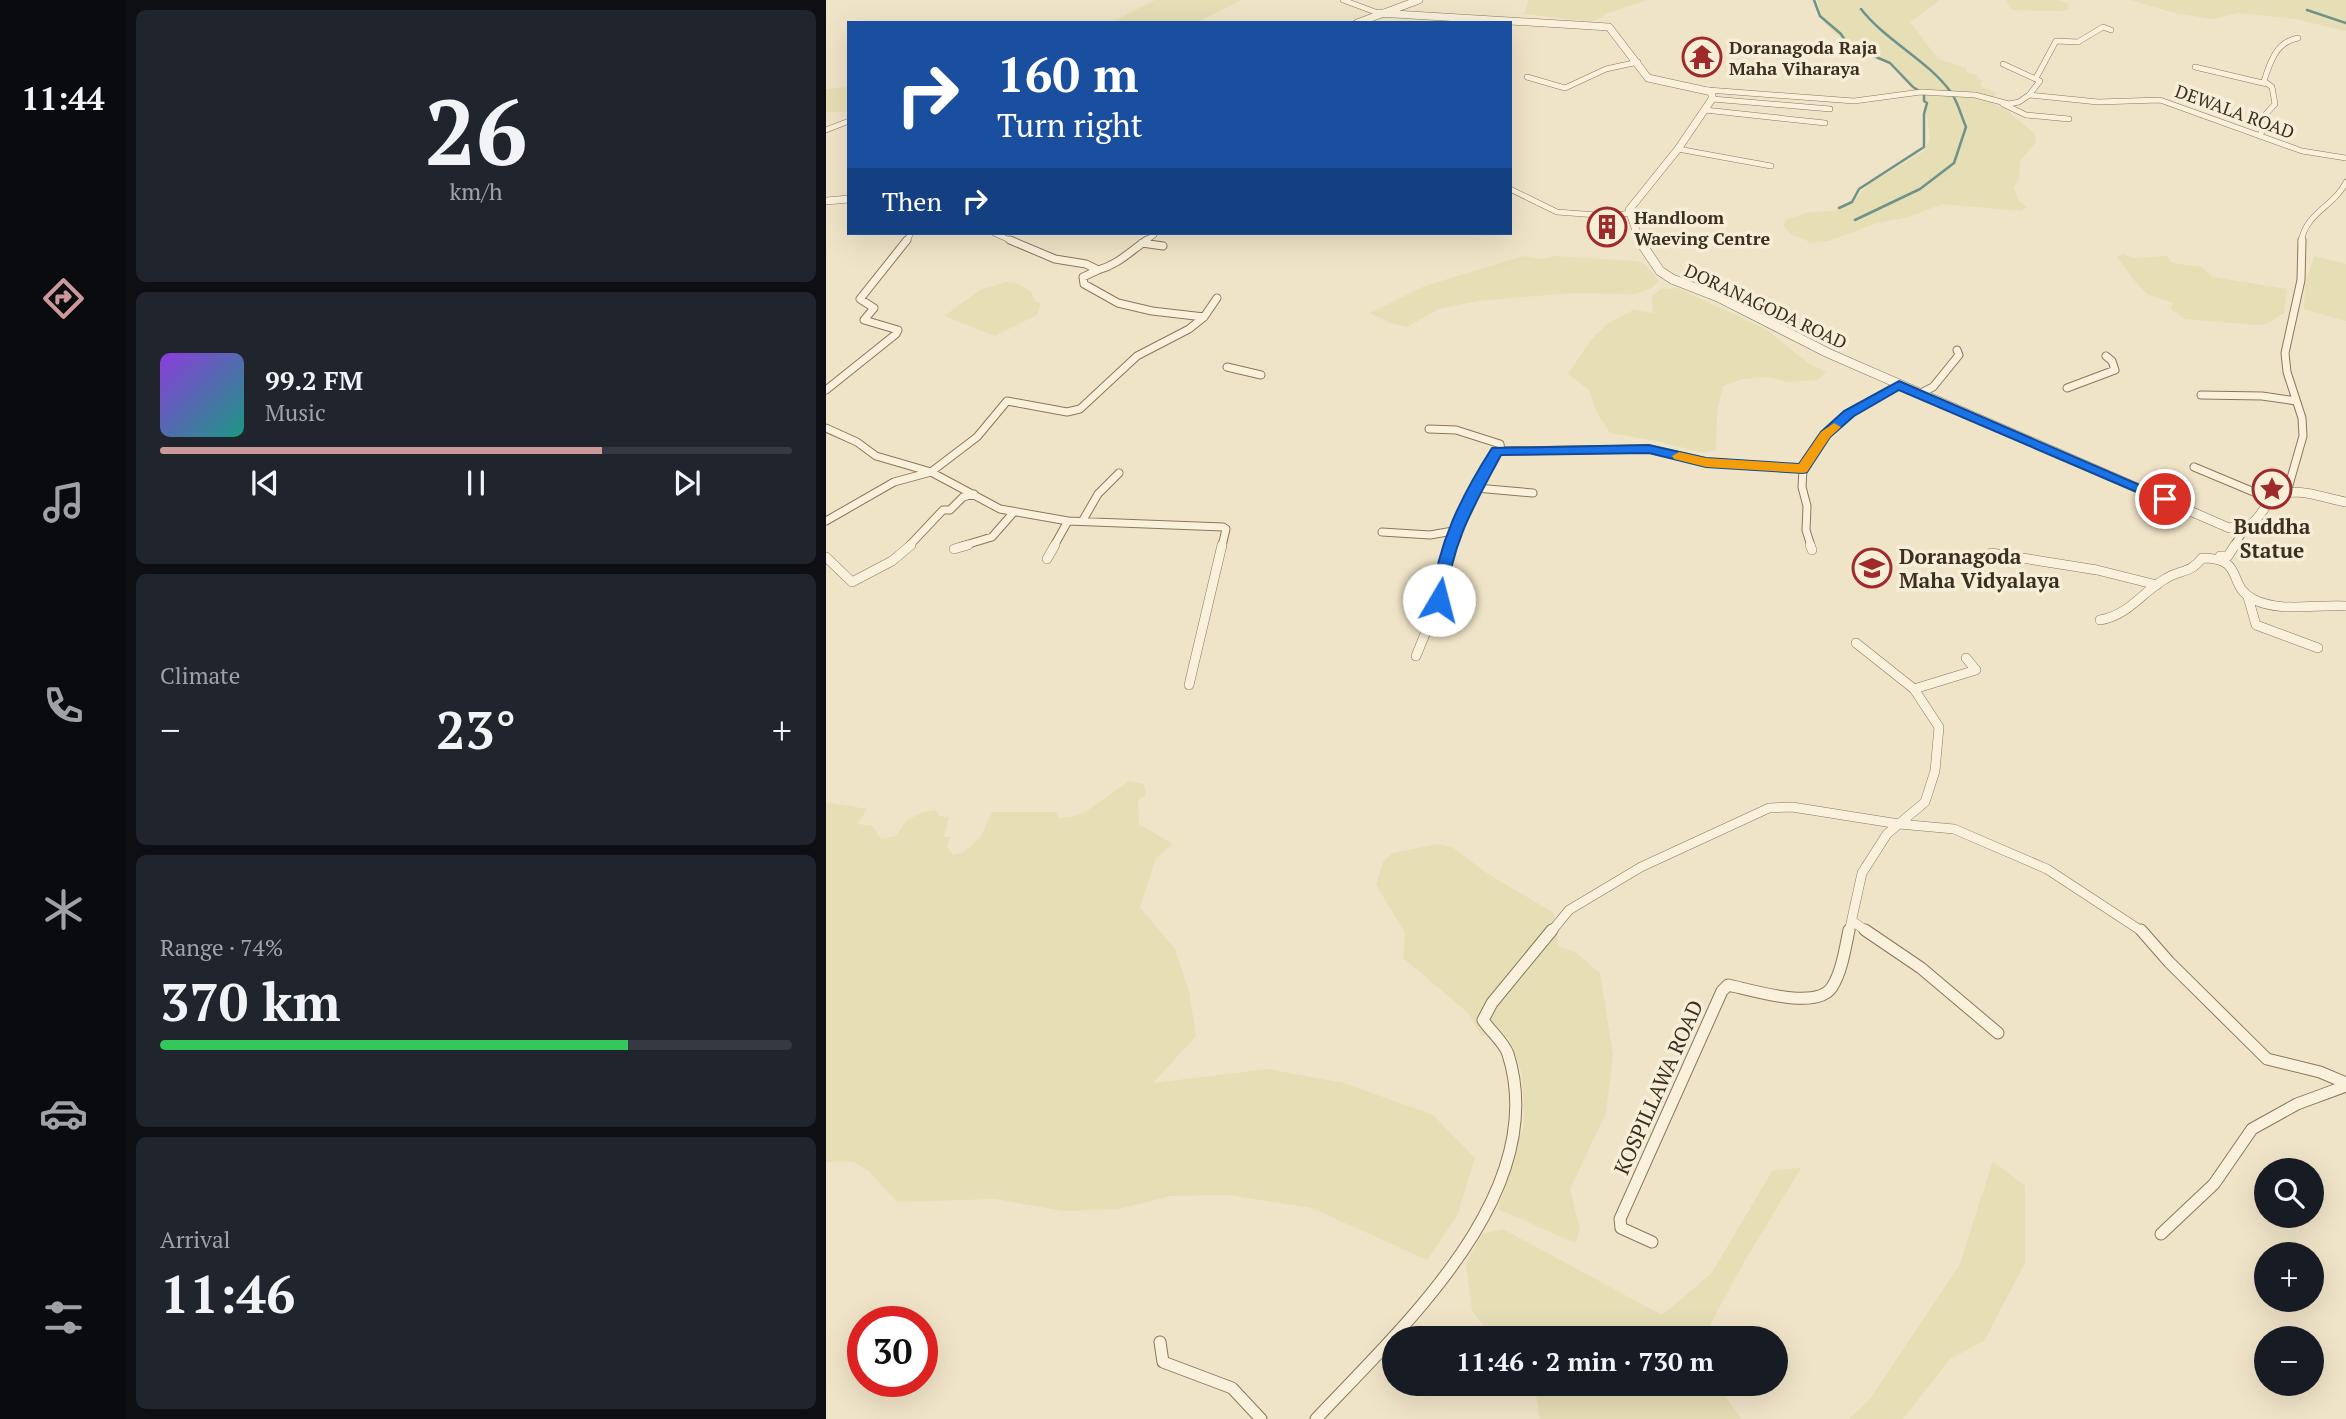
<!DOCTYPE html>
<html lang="en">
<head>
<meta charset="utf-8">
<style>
	:root { --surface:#171b24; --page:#20242c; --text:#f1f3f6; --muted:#9ea1a6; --line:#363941; --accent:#cc999b }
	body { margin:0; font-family:"PT Serif",serif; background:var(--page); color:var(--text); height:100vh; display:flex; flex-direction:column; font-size:26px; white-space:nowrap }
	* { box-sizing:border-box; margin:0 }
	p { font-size:23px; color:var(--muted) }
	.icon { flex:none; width:38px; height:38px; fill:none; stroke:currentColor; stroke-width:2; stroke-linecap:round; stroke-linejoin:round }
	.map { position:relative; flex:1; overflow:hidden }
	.details { display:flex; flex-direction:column; gap:10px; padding:10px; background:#0d0f14; width:700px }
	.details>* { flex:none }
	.hud { position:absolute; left:21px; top:21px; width:665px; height:214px; border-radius:0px; box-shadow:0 7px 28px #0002; background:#1a4fa0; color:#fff; overflow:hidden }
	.buttons { position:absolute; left:1428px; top:1158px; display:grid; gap:14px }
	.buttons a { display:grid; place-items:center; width:70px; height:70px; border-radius:50%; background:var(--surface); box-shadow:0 7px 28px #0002; font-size:35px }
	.speed { position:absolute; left:21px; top:1306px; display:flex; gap:14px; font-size:35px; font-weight:700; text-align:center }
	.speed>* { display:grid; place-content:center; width:91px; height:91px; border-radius:50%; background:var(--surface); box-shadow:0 7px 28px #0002; line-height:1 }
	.speed .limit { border:10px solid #d22; background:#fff; color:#111 }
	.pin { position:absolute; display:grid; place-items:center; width:60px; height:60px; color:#fff; margin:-30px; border:4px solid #fff; border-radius:50%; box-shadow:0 2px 7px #0007 }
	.me { position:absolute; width:77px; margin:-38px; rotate:8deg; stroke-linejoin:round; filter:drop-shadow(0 0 5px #0008) }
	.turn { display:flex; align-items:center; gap:24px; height:147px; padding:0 35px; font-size:32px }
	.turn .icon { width:91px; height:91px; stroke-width:2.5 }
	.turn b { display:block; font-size:49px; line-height:60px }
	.then { display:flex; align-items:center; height:66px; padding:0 35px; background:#0003; gap:14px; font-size:26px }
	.big { font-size:52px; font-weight:600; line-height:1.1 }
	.details .card { flex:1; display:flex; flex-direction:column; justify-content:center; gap:10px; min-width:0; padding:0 24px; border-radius:10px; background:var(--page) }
	.details .dial { align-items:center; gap:0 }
	.dial b { font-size:91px; line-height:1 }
	.song { display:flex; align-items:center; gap:21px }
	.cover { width:84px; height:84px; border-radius:10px; background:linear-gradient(135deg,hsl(270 70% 55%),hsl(170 70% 35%)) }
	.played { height:7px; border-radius:4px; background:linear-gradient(90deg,var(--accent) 70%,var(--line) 70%) }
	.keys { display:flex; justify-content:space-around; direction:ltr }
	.heat { display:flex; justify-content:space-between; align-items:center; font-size:38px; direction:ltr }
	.charge { height:10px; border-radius:5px; background:linear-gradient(90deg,#34c759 74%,var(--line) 0) }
	.trip { position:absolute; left:556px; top:1326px; width:406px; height:70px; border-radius:35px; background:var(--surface); box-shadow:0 7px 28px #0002; font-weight:600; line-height:70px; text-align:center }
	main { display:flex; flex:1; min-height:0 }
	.tab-bar { display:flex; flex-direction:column; width:126px; justify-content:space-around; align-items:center; background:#090b0e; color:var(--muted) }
	.tab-bar .icon { width:49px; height:49px }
	.tab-bar .current { color:var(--accent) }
	.tab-bar b { font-size:32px; color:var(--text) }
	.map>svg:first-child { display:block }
	.farmland { fill:#e6deb5 }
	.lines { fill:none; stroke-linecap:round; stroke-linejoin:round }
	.stream { stroke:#6f938a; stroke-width:2.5 }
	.minor-far3-casing { stroke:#8d765c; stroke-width:6 }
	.minor-far2-casing { stroke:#8d765c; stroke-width:9 }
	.minor-far1-casing { stroke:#8d765c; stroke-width:10 }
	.minor-casing { stroke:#8d765c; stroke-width:13 }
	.tertiary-far1-casing { stroke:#8d765c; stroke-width:8 }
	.tertiary-casing { stroke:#8d765c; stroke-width:10 }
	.minor-far3 { stroke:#faf1dc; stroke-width:5 }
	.minor-far2 { stroke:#faf1dc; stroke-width:7 }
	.minor-far1 { stroke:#faf1dc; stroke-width:9 }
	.minor { stroke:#faf1dc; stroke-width:11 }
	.tertiary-far1 { stroke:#faf1dc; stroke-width:7 }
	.tertiary { stroke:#faf1dc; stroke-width:9 }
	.route { fill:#1a73e8; stroke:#114b97; stroke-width:2 }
	.slow { fill:#f59e0b }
	.labels { text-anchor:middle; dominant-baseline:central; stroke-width:7; stroke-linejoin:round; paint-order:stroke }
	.far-poi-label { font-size:18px; font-weight:bold; fill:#3d2e20; stroke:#f7eed8; text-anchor:start }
	.far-street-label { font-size:18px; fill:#3d2e20; stroke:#f7eed8 }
	.poi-label { font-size:21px; font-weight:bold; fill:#3d2e20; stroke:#f7eed8 }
	.street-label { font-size:21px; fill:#3d2e20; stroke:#f7eed8 }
</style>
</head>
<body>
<main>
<nav class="tab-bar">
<b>11:44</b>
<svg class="icon current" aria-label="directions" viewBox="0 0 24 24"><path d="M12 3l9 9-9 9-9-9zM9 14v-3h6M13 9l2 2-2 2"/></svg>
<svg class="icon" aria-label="music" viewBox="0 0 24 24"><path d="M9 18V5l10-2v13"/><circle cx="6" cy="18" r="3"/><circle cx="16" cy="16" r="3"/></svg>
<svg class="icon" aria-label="phone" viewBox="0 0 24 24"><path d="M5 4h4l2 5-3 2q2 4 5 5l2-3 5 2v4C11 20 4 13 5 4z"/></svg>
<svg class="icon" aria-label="climate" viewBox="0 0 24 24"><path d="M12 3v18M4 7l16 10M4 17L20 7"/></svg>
<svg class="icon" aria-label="car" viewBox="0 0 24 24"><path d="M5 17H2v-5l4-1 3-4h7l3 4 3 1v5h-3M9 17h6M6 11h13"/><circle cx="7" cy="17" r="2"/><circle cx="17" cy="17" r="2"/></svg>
<svg class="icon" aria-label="filters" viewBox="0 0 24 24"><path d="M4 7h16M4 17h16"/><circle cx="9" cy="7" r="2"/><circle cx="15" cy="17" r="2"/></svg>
</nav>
<section class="details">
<div class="card dial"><b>26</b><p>km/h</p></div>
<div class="card">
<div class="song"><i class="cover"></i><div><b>99.2 FM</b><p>Music</p></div></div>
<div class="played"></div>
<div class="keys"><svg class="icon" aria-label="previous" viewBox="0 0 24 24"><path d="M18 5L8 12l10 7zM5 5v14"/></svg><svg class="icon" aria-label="pause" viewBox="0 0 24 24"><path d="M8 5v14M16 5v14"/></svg><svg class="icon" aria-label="next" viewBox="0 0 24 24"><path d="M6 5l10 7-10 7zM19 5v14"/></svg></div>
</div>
<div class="card"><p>Climate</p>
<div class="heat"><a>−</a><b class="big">23°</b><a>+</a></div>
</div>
<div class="card"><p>Range · 74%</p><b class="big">370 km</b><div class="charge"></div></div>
<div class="card"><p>Arrival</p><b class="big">11:46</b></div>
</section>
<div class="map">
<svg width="1520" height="1419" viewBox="0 0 1520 1419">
	<rect width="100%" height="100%" fill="#f0e4c8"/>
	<path class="farmland" d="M329 0H415L370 23H284Z
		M703 0H821L782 13 767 22 698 14Z
		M991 0H1114L1084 22 1112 59 1140 68 1141 73 1152 75 1151 78 1157 81 1154 83 1156 87 1171 93 1163 101 1178 108 1208 133 1210 142 1194 161 1193 179 1188 187 1192 200 1201 207 1195 211 1116 204 1083 217 1051 223 1003 241 986 243 964 234 958 226 959 220 983 212 1008 211 1025 204 1042 185 1098 151 1104 139 1098 96 1093 90 1086 89 1062 63 1029 48 1009 34 998 23Z
		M1180 0H1232L1243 4 1242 9 1237 11 1186 10Z
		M1305 0H1520V31L1469 19 1412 13 1387 19 1348 13Z
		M23 87V112H0V89Z
		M1297 254 1307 258 1341 256 1346 263 1375 267 1387 277 1461 289 1458 313 1441 324 1428 325 1359 319 1345 309 1347 303 1321 294 1308 280 1291 257Z
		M697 256 715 259 729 256 810 261 819 264 833 281 826 288 810 294 745 293 652 301 613 309 581 327 567 324 544 313 599 286Z
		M1488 256 1520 264V321L1478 309 1479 285Z
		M180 282 191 283 205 292 209 301 215 304 211 315 169 336 118 316 154 290Z
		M851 288 940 329 982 363 1000 372 991 380 962 382 942 377 916 379 897 386 891 413 890 450 878 453 830 441 784 433 771 413 763 390 742 374 765 340 781 324 807 310 827 313 826 296 835 289Z
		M303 781 318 784 320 795 312 800 313 824 347 844 330 858 314 907 349 949 363 991 370 1036 327 1083 441 1069 518 1083 607 1115 649 1158 631 1216 601 1260 486 1208 402 1195 344 1196 293 1209 237 1211 169 1199 71 1202 42 1170 27 1162H0V802L41 809 32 824 46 826 55 839 70 836 81 820 98 812 110 810 113 816 123 817 118 837H124L121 846 127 855 136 853 154 838 166 812H231L233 818 249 816 262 810Z
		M611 844 626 847 662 874 728 913 732 945 750 953 774 973 787 1054 780 1113 744 1189 754 1230 749 1243 672 1209 698 1124 696 1074 682 1037 664 1033 656 1036 641 1012 577 958 579 933 550 885 557 862 567 853Z
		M1167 1161 1199 1186V1263L1158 1341 1124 1359 1077 1419H1023L1044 1399 1133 1266Z
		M975 1168 918 1262 884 1325V1339H669L646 1311 640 1264 656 1234 677 1229 836 1315 885 1274 947 1170Z
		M702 1384H891L915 1419H714L710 1395Z"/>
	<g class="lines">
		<path class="stream" d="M988 0 994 16 1015 34 1022 45 1064 63 1087 87 1098 94V101L1101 103 1098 114V147L1033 189 1026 202 1013 208
			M1481 10 1520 23
			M1029 220 1094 189 1128 163 1140 127C1135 116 1132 101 1124 91 1101 60 1059 40 1035 9"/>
		<defs>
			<path id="minor-far3" d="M517 0 552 13
				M1369 67 1441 84
				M701 77 739 88 780 69 812 62
				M1210 78 1230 41 1252 42 1277 27 1285 30
				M882 90 1028 101 1095 92 1149 95 1183 104 1193 102 1203 95 1214 81 1177 64
				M1203 95 1272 102 1334 100 1476 151 1520 158
				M886 99 1004 109
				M1177 104 1200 115 1243 119
				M879 110 999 123
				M0 130 23 121
				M1433 136 1444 120 1440 114 1449 104 1446 87 1438 81C1444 62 1450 42 1472 38
				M852 149 945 166
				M684 189 731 212 784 216 804 213
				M168 233 188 242
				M80 242 85 233
				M318 242 328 235
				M1475 242C1480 212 1508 207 1520 182"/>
			<path id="minor-far2" d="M184 240 229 259 260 264 272 270C293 264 303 252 321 240
				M316 243 337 246
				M272 270 257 277 258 284 292 303 326 311 378 317
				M401 367 435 375
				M1241 388 1289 370 1286 361 1280 356
				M0 390 70 334 72 330 38 320 48 308 34 299 81 240
				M1093 394 1107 387 1133 355 1131 350
				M1375 395 1436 396 1470 401
				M0 428 31 442 50 456 105 472 68 482 0 521
				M603 429 630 430 674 444 675 450
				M1368 467 1447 500
				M650 488 707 493
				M1461 492 1477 436 1476 418 1461 372 1459 353 1475 280 1476 240
				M257 520 272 494 293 473
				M242 521 174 509 105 472 151 437 181 401 241 412 254 409 311 356 363 329 378 317 391 298
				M556 532 604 535 627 531
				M83 546 117 510H124L137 497 148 494
				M136 546 166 537 187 513
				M228 546 242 521 397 527 400 529 396 546
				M623 546 627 531 670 451 823 449 880 462 977 469
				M985 546 980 530 981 506 976 487 977 469 999 435 1023 413 1073 385
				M1408 546 1419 528"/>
			<path id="minor-far1" d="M984 545 986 550
				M128 549 142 545
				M1165 553 1271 570 1331 585
				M1394 556H1402L1409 545
				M0 557 26 582 66 561 85 545
				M221 559 229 545
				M1422 597 1430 625 1492 648
				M1274 620C1303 615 1315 593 1339 579 1355 569 1364 574 1376 558 1420 558 1400 585 1427 599 1453 613 1491 604 1520 606
				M590 656 613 600 615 575 623 545
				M363 685 396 545
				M1088 689 1150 670 1140 658
				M1026 921 1042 932
				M725 932 743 910 815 867 943 808 966 807 1073 824 1128 829 1221 869 1317 932
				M1023 932 1036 873 1061 834 1099 802 1109 771 1113 727 1088 689 1030 643"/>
			<path id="minor" d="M1039 930 1095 968 1172 1033
				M1315 930 1343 962 1441 1059 1494 1072 1520 1083
				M1335 1234 1388 1184 1426 1129 1471 1104 1520 1086
				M826 1242 795 1228 794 1219 896 991 902 985C926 990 991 1011 1006 987 1016 971 1019 949 1023 930
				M334 1342 337 1362 406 1388 435 1419
				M490 1419C575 1328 726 1193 682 1054 678 1042 664 1031 657 1020L666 1003 726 930"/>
			<path id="tertiary-far1" d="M552 13 783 27 822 78 886 92V99L852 149 803 210 814 242
				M531 23 593 0
				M0 201 23 199"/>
			<path id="tertiary" d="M813 240 834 271 846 279 892 297 1002 353 1403 528 1425 524C1435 517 1438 506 1447 498 1466 484 1500 499 1520 502"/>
		</defs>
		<use href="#minor-far3" class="minor-far3-casing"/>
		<use href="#minor-far2" class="minor-far2-casing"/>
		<use href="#minor-far1" class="minor-far1-casing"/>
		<use href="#minor" class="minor-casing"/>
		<use href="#tertiary-far1" class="tertiary-far1-casing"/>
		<use href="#tertiary" class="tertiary-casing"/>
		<use href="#minor-far3" class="minor-far3"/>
		<use href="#minor-far2" class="minor-far2"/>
		<use href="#minor-far1" class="minor-far1"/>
		<use href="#minor" class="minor"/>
		<use href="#tertiary-far1" class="tertiary-far1"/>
		<use href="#tertiary" class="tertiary"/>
	</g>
	<path class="route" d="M1073 381 1346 499 1339 504 1334 502 1073 390 1028 416 1004 437 981 472 977 473 880 467 823 453 675 455C648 506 626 541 620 600L613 605 606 600C611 544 636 495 666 448L823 445 880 458 973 464 995 432 1018 411Z"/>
	<path class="slow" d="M1008 423 1015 427 1004 437 981 472 977 473 880 467 848 459 846 456 853 452 880 458 973 464 995 432Z"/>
	<defs>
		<symbol id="temple-ring" viewBox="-11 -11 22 22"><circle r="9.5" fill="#f7eed8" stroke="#9e2a2b" stroke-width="1.5"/><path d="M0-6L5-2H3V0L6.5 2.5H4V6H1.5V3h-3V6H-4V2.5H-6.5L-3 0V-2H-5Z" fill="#9e2a2b"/></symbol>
		<symbol id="building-ring" viewBox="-11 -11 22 22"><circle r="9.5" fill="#f7eed8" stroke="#9e2a2b" stroke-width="1.5"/><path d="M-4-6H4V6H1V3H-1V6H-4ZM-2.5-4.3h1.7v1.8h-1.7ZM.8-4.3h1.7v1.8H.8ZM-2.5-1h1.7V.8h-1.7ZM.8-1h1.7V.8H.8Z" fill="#9e2a2b"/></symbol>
		<symbol id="sight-ring" viewBox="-11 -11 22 22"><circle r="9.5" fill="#f7eed8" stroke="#9e2a2b" stroke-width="1.5"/><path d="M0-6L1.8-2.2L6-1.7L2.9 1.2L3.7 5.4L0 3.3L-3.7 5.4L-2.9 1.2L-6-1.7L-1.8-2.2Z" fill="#9e2a2b"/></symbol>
		<symbol id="school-ring" viewBox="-11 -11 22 22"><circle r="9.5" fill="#f7eed8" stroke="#9e2a2b" stroke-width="1.5"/><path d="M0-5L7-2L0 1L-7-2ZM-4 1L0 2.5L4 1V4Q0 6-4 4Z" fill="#9e2a2b"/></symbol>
	</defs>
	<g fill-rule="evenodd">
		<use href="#temple-ring" x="854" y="35" width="44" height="44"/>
		<use href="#building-ring" x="759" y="205" width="44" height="44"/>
		<use href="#sight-ring" x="1424" y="467" width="44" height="44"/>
		<use href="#school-ring" x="1024" y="546" width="44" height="44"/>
	</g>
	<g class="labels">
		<g class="far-poi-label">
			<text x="903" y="47">Doranagoda Raja<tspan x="903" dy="21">Maha Viharaya</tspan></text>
			<text x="808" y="217">Handloom<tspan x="808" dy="21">Waeving Centre</tspan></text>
		</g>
		<g class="far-street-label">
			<text transform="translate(1409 111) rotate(20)">DEWALA ROAD</text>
			<text transform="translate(940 306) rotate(25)">DORANAGODA ROAD</text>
		</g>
		<g class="poi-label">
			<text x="1446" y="526">Buddha<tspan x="1446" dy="24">Statue</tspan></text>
			<text x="1073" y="556" text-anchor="start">Doranagoda<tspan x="1073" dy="24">Maha Vidyalaya</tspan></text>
		</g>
		<g class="street-label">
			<text transform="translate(832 1087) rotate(-66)">KOSPILLAWA ROAD</text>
		</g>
	</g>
</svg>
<div class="buttons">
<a><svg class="icon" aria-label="search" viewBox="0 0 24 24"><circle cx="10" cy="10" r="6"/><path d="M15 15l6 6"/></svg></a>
<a>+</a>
<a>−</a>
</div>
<div class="speed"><div class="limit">30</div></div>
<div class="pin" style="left:1339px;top:499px;background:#d93025"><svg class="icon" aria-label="arrive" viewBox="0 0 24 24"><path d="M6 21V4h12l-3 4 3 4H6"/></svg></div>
<svg class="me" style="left:613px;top:600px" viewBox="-20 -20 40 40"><circle r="19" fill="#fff"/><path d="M0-13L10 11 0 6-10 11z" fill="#1a73e8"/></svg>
<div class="trip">11:46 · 2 min · 730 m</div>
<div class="hud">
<div class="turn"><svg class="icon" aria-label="right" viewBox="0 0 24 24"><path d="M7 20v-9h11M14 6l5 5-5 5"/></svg><div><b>160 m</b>Turn right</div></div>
<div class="then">Then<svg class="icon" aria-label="right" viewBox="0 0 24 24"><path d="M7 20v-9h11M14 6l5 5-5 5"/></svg></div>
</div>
</div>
</main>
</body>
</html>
